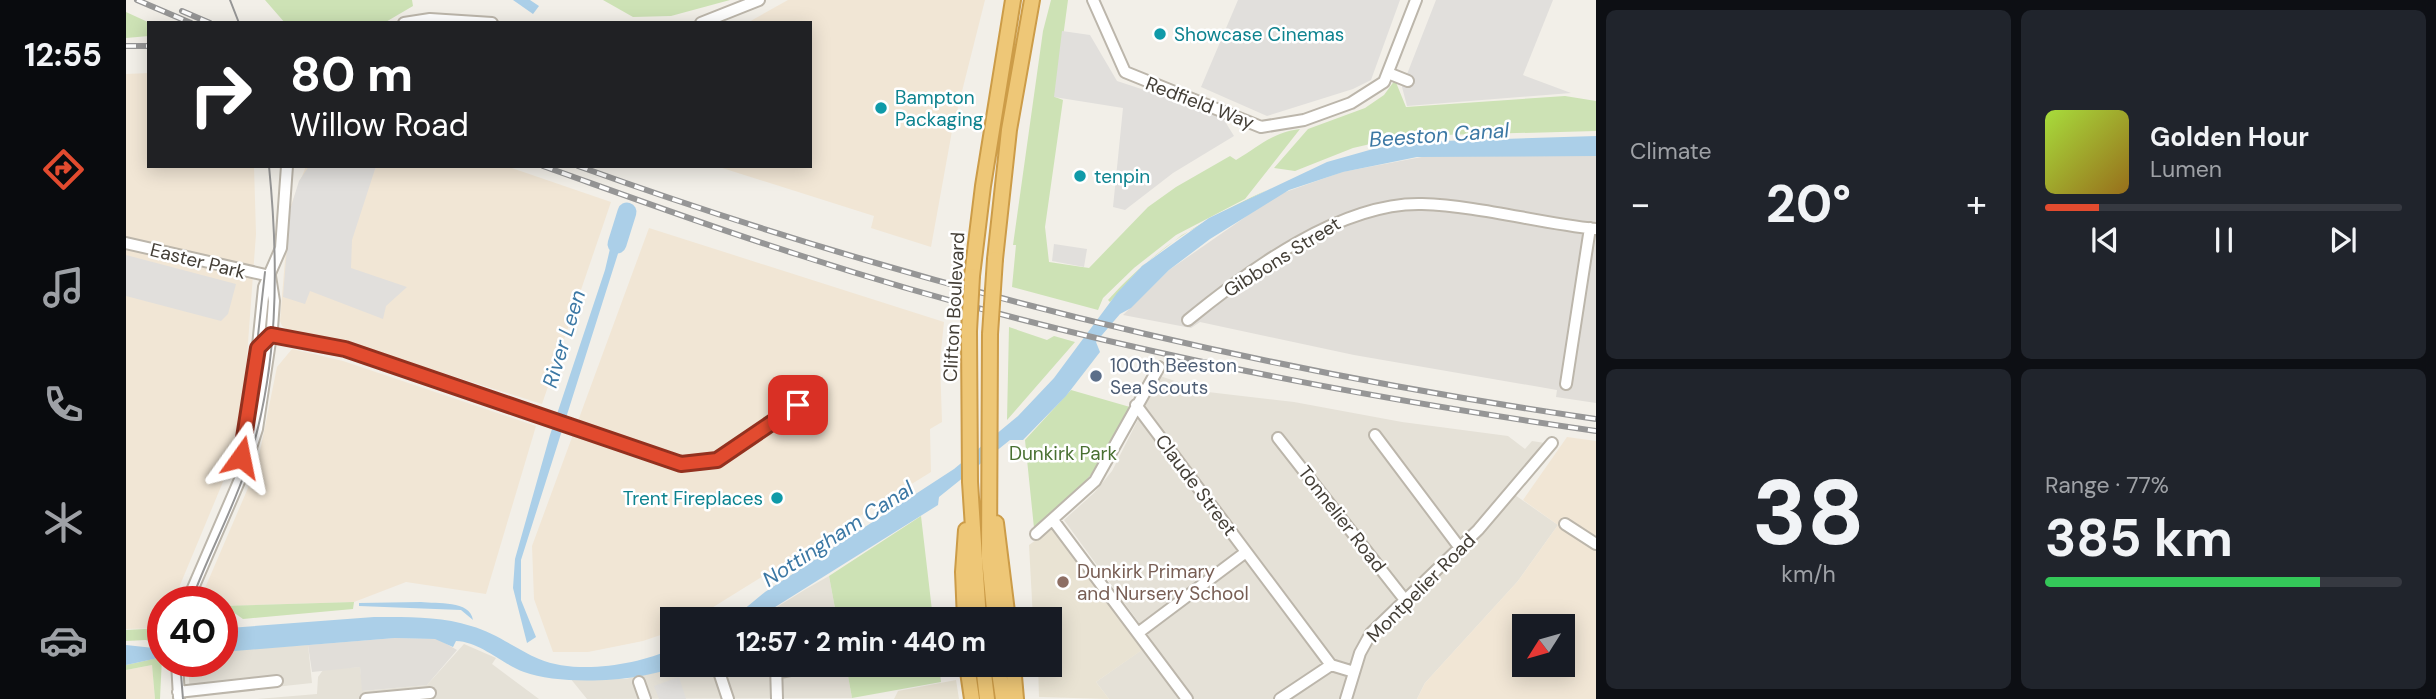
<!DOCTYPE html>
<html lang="en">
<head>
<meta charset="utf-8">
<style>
	:root { --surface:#171b24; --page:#20242c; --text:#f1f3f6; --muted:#9ea1a6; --line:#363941; --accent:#e24b2f }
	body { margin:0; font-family:"DM Sans",sans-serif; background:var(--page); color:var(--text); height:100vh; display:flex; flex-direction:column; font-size:26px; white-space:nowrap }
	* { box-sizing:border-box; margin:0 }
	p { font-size:23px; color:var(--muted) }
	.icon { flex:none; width:38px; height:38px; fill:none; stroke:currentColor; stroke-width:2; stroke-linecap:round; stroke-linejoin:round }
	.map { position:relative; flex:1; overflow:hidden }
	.side { display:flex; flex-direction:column; gap:10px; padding:10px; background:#0d0f14; width:840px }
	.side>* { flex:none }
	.guide { position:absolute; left:21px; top:21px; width:665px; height:147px; border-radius:0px; box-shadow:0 4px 18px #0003; background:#202124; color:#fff; overflow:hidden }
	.needle { width:46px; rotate:233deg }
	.controls { position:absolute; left:1386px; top:614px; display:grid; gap:14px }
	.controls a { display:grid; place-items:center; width:63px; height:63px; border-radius:0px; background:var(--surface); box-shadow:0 4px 18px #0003; font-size:35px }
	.speed { position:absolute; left:21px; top:586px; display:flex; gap:14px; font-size:35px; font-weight:700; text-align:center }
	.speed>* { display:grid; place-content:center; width:91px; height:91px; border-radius:50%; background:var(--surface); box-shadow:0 4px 18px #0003; line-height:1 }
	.speed .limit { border:10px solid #d22; background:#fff; color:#111 }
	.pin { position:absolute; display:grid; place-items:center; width:60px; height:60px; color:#fff; margin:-30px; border-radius:14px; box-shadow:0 4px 10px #0006 }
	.me { position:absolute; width:77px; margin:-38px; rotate:12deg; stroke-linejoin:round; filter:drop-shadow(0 0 5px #0008) }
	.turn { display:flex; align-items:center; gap:24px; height:147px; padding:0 28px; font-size:32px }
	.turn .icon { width:91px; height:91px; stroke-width:2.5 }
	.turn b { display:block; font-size:49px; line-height:60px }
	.big { font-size:52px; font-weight:700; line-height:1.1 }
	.side .card { flex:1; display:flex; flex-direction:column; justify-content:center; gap:10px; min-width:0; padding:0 24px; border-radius:10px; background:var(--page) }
	.side .dial { align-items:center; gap:0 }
	.dial b { font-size:91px; line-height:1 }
	.song { display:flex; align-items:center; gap:21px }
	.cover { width:84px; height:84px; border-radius:10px; background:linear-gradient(135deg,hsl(80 70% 55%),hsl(40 70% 35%)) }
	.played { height:7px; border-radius:4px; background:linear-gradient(90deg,var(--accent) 15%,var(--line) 15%) }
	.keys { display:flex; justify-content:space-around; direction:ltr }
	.heat { display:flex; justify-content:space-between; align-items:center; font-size:38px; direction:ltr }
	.charge { height:10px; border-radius:5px; background:linear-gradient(90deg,#34c759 77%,var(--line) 0) }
	.side .tiles { flex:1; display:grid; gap:10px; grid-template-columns:repeat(2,1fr) }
	.trip { position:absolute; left:534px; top:607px; width:402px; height:70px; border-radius:0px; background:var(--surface); box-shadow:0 4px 18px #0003; font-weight:700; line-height:70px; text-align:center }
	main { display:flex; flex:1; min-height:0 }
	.dock { display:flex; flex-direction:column; width:126px; justify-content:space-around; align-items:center; background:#090b0e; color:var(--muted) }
	.dock .icon { width:49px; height:49px }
	.dock .selected { color:var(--accent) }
	.dock b { font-size:32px; color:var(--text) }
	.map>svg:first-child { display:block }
	.residential { fill:#e5e1d7 }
	.commercial { fill:#f1e6d5; fill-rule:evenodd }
	.industrial { fill:#e1ded9 }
	.education { fill:#e9e3d3 }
	.green { fill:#cde2b5 }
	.parking { fill:#e1dfdc }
	.water { fill:#abcfe8 }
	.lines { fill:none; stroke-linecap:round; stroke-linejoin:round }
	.river { stroke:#abcfe8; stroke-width:19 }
	.minor-casing { stroke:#bcb6ab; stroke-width:14 }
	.highway-casing { stroke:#cc9c48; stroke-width:18 }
	.minor { stroke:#fff; stroke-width:10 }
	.highway { stroke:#eec777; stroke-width:14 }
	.tram { stroke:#969696; stroke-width:2 }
	.rail-casing { stroke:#969696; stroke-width:6 }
	.rail { stroke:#fff; stroke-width:3.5; stroke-dasharray:10; stroke-linecap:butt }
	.highway-bridge-casing { stroke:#cc9c48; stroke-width:18; stroke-linecap:butt }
	.highway-bridge { stroke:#eec777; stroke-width:14 }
	.route-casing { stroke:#93311f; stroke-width:18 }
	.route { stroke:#e24b2f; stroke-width:12 }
	.culture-dot { fill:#0f9aa8; stroke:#fff; stroke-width:2.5 }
	.service-dot { fill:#5c6f8a; stroke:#fff; stroke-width:2.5 }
	.education-dot { fill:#8d6e63; stroke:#fff; stroke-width:2.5 }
	.labels { text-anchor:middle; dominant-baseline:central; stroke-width:5; stroke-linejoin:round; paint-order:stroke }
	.culture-label { font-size:19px; fill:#0d838f; stroke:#fff; text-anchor:start }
	.street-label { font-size:19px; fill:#443f37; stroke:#fff }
	.service-label { font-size:19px; fill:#4e5e75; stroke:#fff; text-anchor:start }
	.park-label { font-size:19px; fill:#497031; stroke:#fff }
	.education-label { font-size:19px; fill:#785e54; stroke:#fff; text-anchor:start }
	.water-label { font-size:21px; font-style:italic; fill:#3c78a4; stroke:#fff }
</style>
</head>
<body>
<main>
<nav class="dock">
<b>12:55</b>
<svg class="icon selected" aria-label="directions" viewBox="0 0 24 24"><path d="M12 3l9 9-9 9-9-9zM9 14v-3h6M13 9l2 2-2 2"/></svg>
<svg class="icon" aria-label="music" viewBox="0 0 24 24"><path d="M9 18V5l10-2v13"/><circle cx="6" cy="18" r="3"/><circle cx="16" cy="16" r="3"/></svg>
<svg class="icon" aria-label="phone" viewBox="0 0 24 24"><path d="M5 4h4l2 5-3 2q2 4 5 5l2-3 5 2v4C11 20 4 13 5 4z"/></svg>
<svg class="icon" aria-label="climate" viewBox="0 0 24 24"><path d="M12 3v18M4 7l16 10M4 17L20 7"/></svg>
<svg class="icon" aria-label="car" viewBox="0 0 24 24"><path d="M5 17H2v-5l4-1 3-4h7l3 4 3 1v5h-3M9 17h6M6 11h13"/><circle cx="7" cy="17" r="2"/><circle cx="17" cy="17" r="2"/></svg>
</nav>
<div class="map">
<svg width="1470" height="699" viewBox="0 0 1470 699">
	<rect width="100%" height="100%" fill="#f2efe8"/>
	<path class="residential" d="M1034 376 1082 392 1168 402 1276 422 1382 436 1399 449 1406 441 1419 443 1428 447 1389 495 1432 525 1392 581 1299 683 1291 699H983L970 682 1027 642 938 520 968 493 986 471Z
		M703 576 711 619 630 620 680 589Z
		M338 644 370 658 366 664 413 699H131L191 694 192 677 197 670 214 668 234 667 237 691 301 685Z
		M182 645 186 683 64 696 62 662H96V652L104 650Z
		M553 665H720L726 698 461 699 444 678 500 679Z"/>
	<path class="commercial" d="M662 0H859L826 131 805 247 745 228 748 216 590 166H684V23H621Z
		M23 73V166H128L130 234 118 397 99 477 47 602H37V628L0 629V74Z
		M180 166H380L485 202 416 404 222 343 164 331 156 326 154 321 163 210Z
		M523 228 818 322 814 361 816 422 804 429 805 472 568 619 546 620V631L517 641 462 652H427L408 599 406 546Z
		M166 349 217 361 410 426 360 594 280 582 228 602 96 606V602H73L122 488 134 451 151 367Z
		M1441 437 1470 441V699H1291L1299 683 1392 581 1432 525 1397 500ZM1398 626H1437V665H1398Z
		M26 665 29 699H0V670Z"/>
	<path class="industrial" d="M1301 156H1470V403L1430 397 1431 390 1228 355 1074 322 1065 328 997 315 1043 270 1151 195 1216 172Z
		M269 638 312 639 331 650 301 685 236 691 234 667 186 672 182 645Z"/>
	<path class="education" d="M928 527 1016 650 970 682 983 699 913 697 912 665H924V620L907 619 903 545Z
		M830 680 833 699H768L772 691Z"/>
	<path class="green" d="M139 0H286L287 6 258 23H159Z
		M477 0H604L545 16 507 17Z
		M925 0H942L929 97 937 100 919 227 923 262 963 268 1022 207 1050 187 1104 156 1110 160C1134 146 1145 133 1174 129L1119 199 1050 235 1008 268 977 298 972 310 886 287 890 245H887L917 31Z
		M0 12 24 23 23 36 0 38Z
		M1269 80 1280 107 1439 96 1470 101V131L1279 136 1227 148 1169 171 1148 168 1182 129 1239 108 1258 95Z
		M1141 190 1056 235 1016 266 984 302 982 300C1030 247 1076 220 1141 190Z
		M883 327 921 340 928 336 949 342 881 420Z
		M945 390 1004 407C976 466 960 488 908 528L899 440Z
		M795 516 807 619H711L703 576Z
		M228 602 227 609 117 619 107 612 96 611V606Z
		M37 628V645L20 640 0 641V630Z
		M36 657 34 699H29L26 665 0 670V665Z
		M720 665H813L815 682 726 698Z"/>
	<path class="parking" d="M1112 0H1274L1245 80 1227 89 1141 116 1075 87Z
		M1310 0H1427L1397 75 1445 93 1281 106 1276 87Z
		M936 31 964 35 991 81 1095 115 1108 136 1047 173 999 210 987 207 997 108 928 97Z
		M183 166H250L226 240 225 268 281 287 260 306 257 319 184 291 179 304 157 297 164 210 173 181Z
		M928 244 961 249 958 267 926 261Z
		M0 255 110 284 102 314 95 321 0 296Z
		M553 677 560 699H533L528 686Z"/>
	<path class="water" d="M387 0H404L413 6 407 14Z
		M1470 136V156L1291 157 1217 172 1163 190 1084 239 1043 270 1005 308 994 314 970 342 974 352 940 396 897 440H884L813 497 812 505 630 619 605 620 639 592 828 469 892 416 928 378 991 293 1016 266 1083 218 1201 162 1247 149 1285 142Z
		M491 219 502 222 395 560V600L410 637 401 643 387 588 389 559 424 435 479 270Z
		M295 602C311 604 344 600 347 620L335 610 233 606V603Z
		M248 617C281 617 314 616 345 626 370 633 390 649 413 659 451 675 510 665 546 649V665H553C517 682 436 686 398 672 376 664 355 642 330 641L327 647 309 639 269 638 96 652V630L103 628Z
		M0 645 37 649V657L0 665Z"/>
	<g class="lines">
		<path class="river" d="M491 244 501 212"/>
		<defs>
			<path id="minor" d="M967 0 999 72 1135 127 1178 120 1225 103 1258 82 1290 0
				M278 23 304 19 366 23
				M575 23 633 0
				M1262 73 1282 81
				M0 243 144 276
				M1062 320C1123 270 1215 202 1296 204 1354 206 1412 223 1470 229
				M145 335 219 350 556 464 591 460 672 405
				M1440 384 1464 228
				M659 387 682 420
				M1010 405 1205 665
				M1249 435 1334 548
				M1152 438 1279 600
				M113 468 126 405 138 287 155 248 161 166
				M927 520 1061 699
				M1439 524 1470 544
				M910 534 969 481 1033 367
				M61 602 118 470 131 429 146 328 148 301 144 276
				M1012 633 1120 552
				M51 662 53 697
				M650 665 651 699
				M592 669 602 699
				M650 673 686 666
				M513 682 519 699
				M52 692 151 681
				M240 699 304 693
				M1154 699 1205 665 1228 672
				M1220 699 1234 653 1245 633 1352 530 1426 443"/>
			<path id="highway" d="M869 259 883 130 906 0
				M846 276 857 186 887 0
				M843 331 844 482 853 620
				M864 334 863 558 869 620
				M870 523 882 620
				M839 620 837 572 840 530
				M841 665 846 699
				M857 665 861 699
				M872 665 877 699
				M887 665 890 699"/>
		</defs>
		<use href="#minor" class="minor-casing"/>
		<use href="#highway" class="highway-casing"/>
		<use href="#minor" class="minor"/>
		<use href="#highway" class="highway"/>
		<path class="tram" d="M104 0 113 23
			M121 435 139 272
			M65 602C81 557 105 514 120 469 153 372 153 266 143 166
			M54 662 57 699"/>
		<defs>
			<path id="rail" d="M11 0 65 23
				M56 11 84 23
				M0 46H23
				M417 166C501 196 585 227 670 254 929 339 1201 392 1470 431
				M452 166C785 286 1119 368 1470 419"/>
		</defs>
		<use href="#rail" class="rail-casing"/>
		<use href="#rail" class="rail"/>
		<defs>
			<path id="highway-bridge" d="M843 331 846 276
				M864 334 869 259"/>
		</defs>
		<use href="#highway-bridge" class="highway-bridge-casing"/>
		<use href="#highway-bridge" class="highway-bridge"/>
	</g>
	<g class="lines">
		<defs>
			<path id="route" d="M115 457 132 348 145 335 219 349 555 464 591 460 672 405"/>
		</defs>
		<use href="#route" class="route-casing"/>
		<use href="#route" class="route"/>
	</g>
	<g class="culture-dot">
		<circle cx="1034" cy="34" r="7"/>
		<circle cx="755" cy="108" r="7"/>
		<circle cx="954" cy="176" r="7"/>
		<circle cx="651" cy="498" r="7"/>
	</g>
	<circle class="service-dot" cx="970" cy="376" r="7"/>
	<circle class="education-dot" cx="937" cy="582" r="7"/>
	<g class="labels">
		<g class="culture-label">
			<text x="1048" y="34">Showcase Cinemas</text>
			<text x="769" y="97">Bampton<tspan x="769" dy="22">Packaging</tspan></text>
			<text x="968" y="176">tenpin</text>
			<text x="637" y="498" text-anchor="end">Trent Fireplaces</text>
		</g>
		<g class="street-label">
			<text transform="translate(1074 103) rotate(21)">Redfield Way</text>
			<text transform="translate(1156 257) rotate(-32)">Gibbons Street</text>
			<text transform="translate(72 261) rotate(14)">Easter Park</text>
			<text transform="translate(828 307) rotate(-87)">Clifton Boulevard</text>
			<text transform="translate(1070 485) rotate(53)">Claude Street</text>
			<text transform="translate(1216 519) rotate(52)">Tonnelier Road</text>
			<text transform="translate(1295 588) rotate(-45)">Montpelier Road</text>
		</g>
		<g class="service-label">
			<text x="984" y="365">100th Beeston<tspan x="984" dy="22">Sea Scouts</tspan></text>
		</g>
		<g class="park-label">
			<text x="937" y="453">Dunkirk Park</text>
		</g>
		<g class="education-label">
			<text x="951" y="571">Dunkirk Primary<tspan x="951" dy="22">and Nursery School</tspan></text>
		</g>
		<g class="water-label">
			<text transform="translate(1313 135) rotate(-4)">Beeston Canal</text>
			<text transform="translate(438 339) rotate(-73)">River Leen</text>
			<text transform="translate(712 534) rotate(-33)">Nottingham Canal</text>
		</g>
	</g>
</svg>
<div class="controls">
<a><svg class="needle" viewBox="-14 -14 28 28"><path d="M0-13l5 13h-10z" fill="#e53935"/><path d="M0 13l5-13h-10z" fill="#9ea1a6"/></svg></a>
</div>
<div class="speed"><div class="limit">40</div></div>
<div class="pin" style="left:672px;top:405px;background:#d93025"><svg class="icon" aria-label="arrive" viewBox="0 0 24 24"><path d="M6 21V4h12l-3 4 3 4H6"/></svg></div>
<svg class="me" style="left:115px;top:457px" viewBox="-20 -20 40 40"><path d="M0-17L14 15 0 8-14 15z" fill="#e24b2f" stroke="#fff" stroke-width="4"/></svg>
<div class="trip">12:57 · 2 min · 440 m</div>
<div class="guide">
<div class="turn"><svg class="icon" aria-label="right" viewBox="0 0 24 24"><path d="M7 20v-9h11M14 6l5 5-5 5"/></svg><div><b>80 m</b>Willow Road</div></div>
</div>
</div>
<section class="side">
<div class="tiles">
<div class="card"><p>Climate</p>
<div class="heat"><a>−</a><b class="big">20°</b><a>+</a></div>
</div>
<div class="card">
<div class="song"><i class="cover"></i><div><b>Golden Hour</b><p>Lumen</p></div></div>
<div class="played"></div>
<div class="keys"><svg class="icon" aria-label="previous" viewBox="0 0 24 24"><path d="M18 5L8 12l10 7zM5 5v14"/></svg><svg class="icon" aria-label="pause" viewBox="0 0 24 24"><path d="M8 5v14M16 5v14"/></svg><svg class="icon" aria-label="next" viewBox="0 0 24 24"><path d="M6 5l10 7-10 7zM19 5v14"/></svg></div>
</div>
<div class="card dial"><b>38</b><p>km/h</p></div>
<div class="card"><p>Range · 77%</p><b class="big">385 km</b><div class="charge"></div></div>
</div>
</section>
</main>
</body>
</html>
